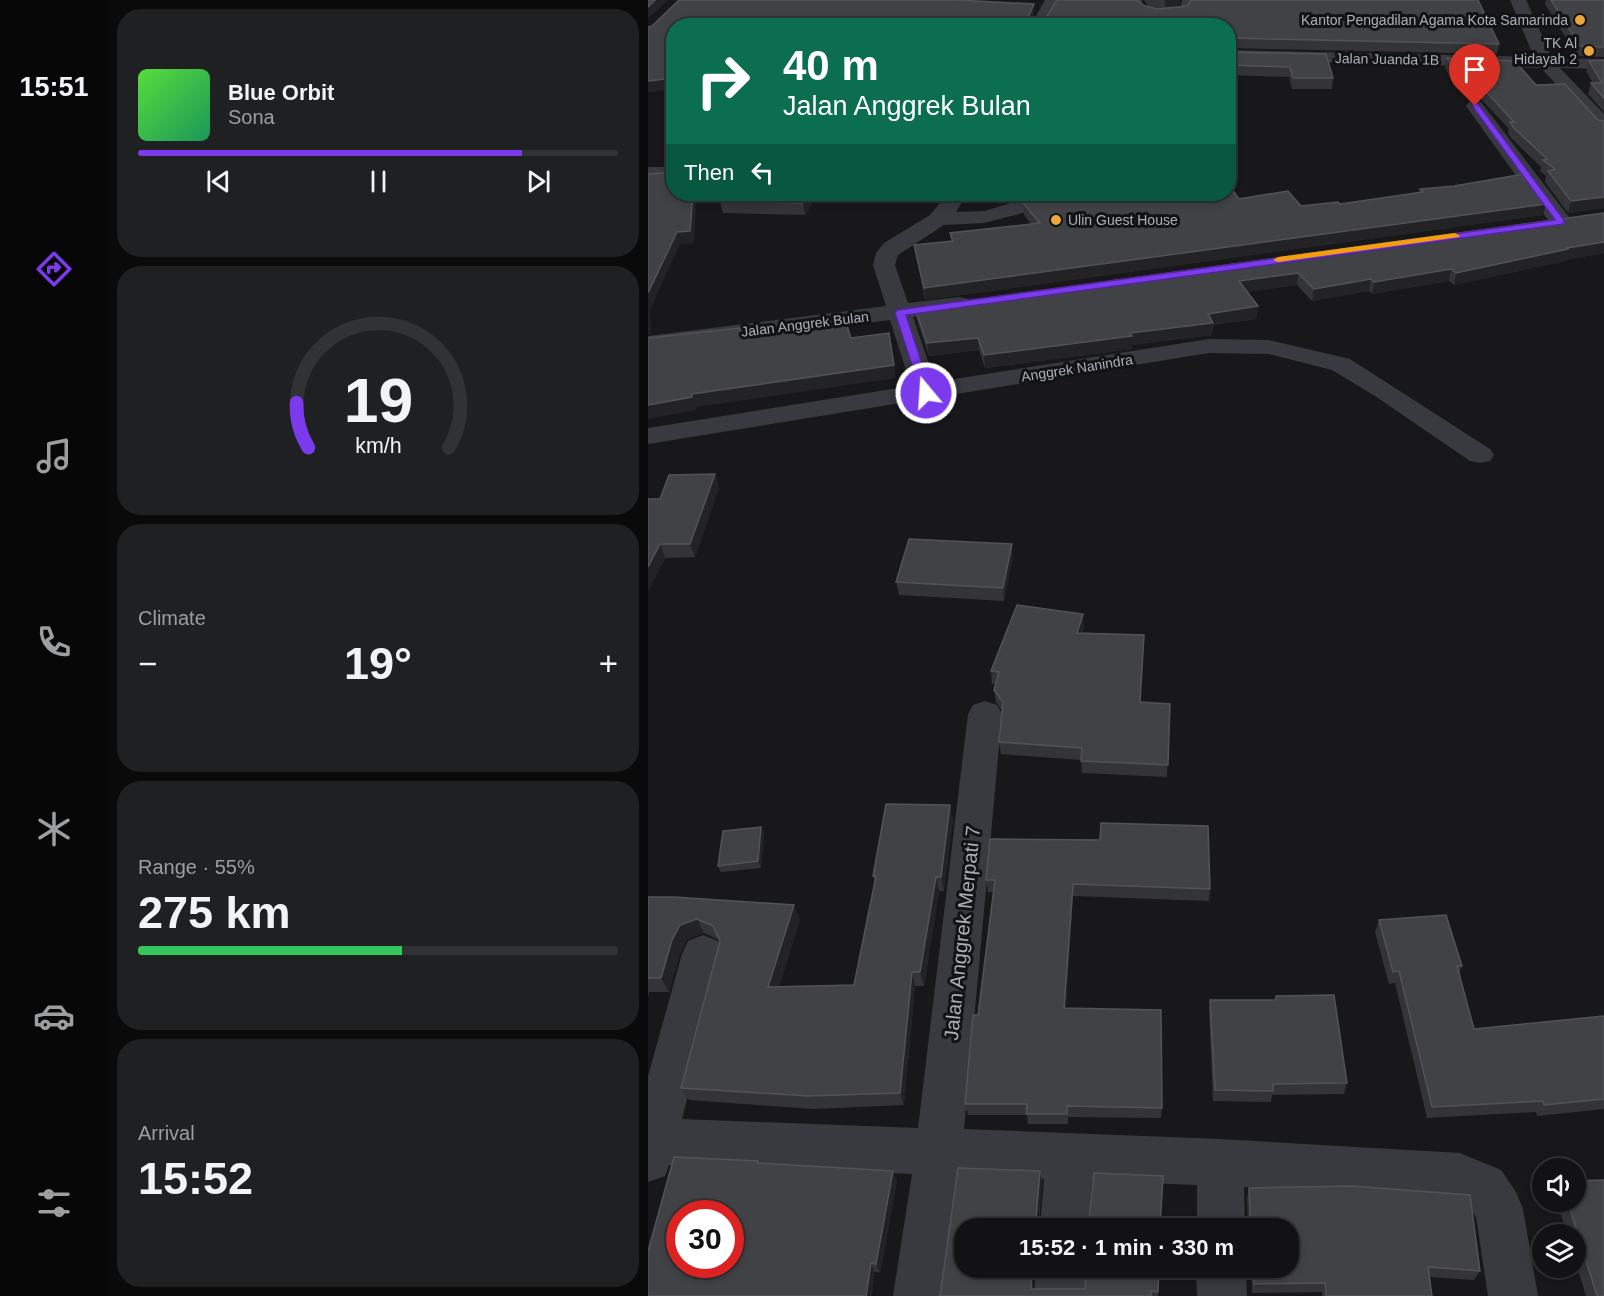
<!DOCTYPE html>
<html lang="en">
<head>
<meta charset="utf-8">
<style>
	:root { --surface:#121214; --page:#1f2022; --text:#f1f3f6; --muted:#9c9ea0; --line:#313234; --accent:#7c3aed }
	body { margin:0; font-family:Arial,sans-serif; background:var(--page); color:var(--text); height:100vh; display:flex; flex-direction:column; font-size:22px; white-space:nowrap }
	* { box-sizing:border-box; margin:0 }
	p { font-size:20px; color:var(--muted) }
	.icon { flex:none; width:33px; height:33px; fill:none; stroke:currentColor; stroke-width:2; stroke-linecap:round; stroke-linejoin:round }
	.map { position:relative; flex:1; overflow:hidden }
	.side { display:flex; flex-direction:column; gap:9px; padding:9px; background:#0a0a0b; width:540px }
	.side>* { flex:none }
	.banner { position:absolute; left:18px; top:18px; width:570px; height:183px; border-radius:24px; box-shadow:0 3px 9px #0003,0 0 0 2px var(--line); background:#0b6e4f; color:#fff; overflow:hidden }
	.tools { position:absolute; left:884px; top:1158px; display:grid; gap:12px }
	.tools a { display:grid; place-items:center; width:54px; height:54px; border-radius:50%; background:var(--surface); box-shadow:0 3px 9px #0003,0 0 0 2px var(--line); font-size:30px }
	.speed { position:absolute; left:18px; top:1200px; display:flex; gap:12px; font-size:30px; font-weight:700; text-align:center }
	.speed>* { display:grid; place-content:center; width:78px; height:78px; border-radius:50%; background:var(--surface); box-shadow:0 3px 9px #0003,0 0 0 2px var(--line); line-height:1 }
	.speed .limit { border:9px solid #d22; background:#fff; color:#111 }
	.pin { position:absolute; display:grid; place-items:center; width:51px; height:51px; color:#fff; margin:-62px -26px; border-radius:50% 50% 50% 0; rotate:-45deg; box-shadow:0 0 6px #0007 }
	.pin .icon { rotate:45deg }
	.me { position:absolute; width:66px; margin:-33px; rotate:342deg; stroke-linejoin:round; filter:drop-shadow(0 0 4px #0008) }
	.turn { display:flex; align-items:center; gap:21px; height:126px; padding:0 18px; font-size:27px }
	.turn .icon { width:78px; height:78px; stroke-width:2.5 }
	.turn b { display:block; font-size:42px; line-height:51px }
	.then { display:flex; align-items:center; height:57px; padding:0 18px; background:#0003; gap:12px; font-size:22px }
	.big { font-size:45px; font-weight:600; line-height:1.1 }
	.side .widget { flex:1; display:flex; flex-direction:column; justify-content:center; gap:9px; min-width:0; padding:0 21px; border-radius:24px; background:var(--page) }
	.side .dial { align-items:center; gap:0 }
	.dial svg { height:156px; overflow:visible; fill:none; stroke:var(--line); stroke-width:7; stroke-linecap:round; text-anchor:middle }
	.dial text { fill:var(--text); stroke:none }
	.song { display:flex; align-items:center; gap:18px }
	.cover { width:72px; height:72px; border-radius:9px; background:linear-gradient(135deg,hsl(110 70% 55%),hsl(150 70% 35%)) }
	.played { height:6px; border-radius:3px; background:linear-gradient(90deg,var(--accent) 80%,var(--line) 80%) }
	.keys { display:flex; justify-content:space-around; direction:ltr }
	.heat { display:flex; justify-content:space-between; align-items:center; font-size:33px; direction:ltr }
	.charge { height:9px; border-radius:4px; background:linear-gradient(90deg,#34c759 55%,var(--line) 0) }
	.trip { position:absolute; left:306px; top:1218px; width:345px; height:60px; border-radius:24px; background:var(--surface); box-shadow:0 3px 9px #0003,0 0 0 2px var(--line); font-weight:600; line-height:60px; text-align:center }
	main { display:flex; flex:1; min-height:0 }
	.menu { display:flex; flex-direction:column; width:108px; justify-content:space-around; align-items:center; background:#070708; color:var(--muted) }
	.menu .icon { width:42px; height:42px }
	.menu .current { color:var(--accent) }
	.menu b { font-size:27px; color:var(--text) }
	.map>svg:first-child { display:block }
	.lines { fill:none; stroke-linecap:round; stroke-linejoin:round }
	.service { fill:#393a3f; fill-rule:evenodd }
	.minor { fill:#393a3f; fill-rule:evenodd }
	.wall { fill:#343438 }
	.shaded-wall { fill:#232326 }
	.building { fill:#414246; stroke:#515358; stroke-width:1.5; fill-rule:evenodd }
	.route { fill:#7c3aed; stroke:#51269a; stroke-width:1.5 }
	.slow { fill:#f59e0b }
	.poi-dot { fill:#eda63d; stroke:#131315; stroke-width:2 }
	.labels { text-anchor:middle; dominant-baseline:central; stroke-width:6; stroke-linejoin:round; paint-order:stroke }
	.far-poi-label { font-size:14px; fill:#aab0b9; stroke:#131315; text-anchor:end }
	.far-street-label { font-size:14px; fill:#aab0b9; stroke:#131315 }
	.near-street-label { font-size:20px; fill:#aab0b9; stroke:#131315 }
</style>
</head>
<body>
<main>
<nav class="menu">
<b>15:51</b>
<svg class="icon current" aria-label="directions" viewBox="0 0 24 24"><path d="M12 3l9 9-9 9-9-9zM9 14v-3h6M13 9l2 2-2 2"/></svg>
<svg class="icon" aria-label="music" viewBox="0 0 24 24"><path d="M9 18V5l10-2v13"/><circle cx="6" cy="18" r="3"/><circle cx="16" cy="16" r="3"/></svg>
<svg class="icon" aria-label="phone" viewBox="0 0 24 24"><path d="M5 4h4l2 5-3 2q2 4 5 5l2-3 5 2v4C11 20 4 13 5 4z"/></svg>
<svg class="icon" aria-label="climate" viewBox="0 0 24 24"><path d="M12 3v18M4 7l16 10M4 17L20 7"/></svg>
<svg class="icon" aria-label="car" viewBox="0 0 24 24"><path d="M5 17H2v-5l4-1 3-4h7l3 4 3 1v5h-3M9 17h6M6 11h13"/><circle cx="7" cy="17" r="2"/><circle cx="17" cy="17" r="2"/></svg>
<svg class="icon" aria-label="filters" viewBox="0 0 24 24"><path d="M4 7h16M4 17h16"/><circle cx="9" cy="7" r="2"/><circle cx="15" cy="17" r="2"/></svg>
</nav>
<section class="side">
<div class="widget">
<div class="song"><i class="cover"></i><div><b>Blue Orbit</b><p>Sona</p></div></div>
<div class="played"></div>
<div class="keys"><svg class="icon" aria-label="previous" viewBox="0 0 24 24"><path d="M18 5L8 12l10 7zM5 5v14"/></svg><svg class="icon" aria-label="pause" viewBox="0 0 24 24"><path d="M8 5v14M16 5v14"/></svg><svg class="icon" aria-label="next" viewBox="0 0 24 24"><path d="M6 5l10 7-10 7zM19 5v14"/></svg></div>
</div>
<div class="widget dial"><svg viewBox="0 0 100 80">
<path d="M14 69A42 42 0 1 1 86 69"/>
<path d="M14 69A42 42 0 0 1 8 46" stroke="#7c3aed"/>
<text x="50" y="56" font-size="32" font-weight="700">19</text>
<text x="50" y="72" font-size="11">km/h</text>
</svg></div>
<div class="widget"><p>Climate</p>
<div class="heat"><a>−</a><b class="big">19°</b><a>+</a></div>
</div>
<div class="widget"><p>Range · 55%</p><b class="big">275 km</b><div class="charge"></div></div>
<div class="widget"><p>Arrival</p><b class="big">15:52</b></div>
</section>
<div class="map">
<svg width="956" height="1296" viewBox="0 0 956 1296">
	<rect width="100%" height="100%" fill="#18181a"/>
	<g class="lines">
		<path class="service" d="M486 0H494V5C506 13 518 13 532 10L534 0H542V8L538 14C520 18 500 19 486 6Z"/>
		<path class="minor" d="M397 0H413L398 26H382Z
			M862 0H878L904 58 956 59V69L912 68 956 114V131L949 129 893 68 580 60V50L886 57Z
			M827 100 833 102 921 217 924 222 921 227 913 228 905 227 818 106 821 102Z
			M0 167H26V179H0Z
			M299 194H319L308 212 336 211 392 194H419L416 198 386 210 336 223 296 225 250 255 247 265 260 303 312 297 320 299 324 304 320 309 265 317 287 382 561 339 621 340 702 359 842 449 846 455 842 461 832 463 822 461 727 396 684 370 621 354 561 353 0 444V428L263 386 242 320 0 350V336L238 306 225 265 228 253 236 243 282 215Z
			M337 701 349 705 354 714 316 1129 572 1139 812 1153 853 1170 868 1192 875 1209 890 1296H840L828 1217 819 1204 812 1201 596 1187 597 1228H549V1185L444 1181 440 1228H392L396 1179 311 1176 295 1296H245L264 1174 21 1165 17 1176 0 1182V1076L34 954 40 941 55 935 70 941 76 954 34 1119 270 1128 320 714 325 705Z
			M388 1268H438L436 1296H386Z
			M548 1268H598L599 1296H549Z"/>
	</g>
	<path class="wall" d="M31 0H317V1L386 4V14L385 18H398L409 0H488L497 6 510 9H513L500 6 496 0H532L530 7 539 6 543 0H830L851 44 849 54 580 48V26H26V89L0 92V27L4 26Z
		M898 0H956V57L929 56 897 4Z
		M580 52 685 78 684 89H644L641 77 580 75Z
		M799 58 888 85 950 120 956 121V208L920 213 897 182 898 176 892 171 893 167 863 138 860 133 861 129 818 83H805L797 68Z
		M956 60V112L940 94 943 83H945L938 71 941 61Z
		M772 189 898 204 895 215 277 300 266 245 303 241 302 233 383 224 376 215 375 203 429 202 476 198 591 199 653 206 692 204 771 193Z
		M78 194H259L257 199 168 196 157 215 75 213 72 201Z
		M357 194H386L363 200Z
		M956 213V253L917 260V261L806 285 801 281 724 294 721 291 664 301 649 285 599 292 610 306 608 319 565 325 564 335 484 345V349L337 368 331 350 281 356 269 320 267 308Z
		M67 474 71 487 47 557 17 558 0 591 12 499Z
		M365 558 356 601 251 595 248 582Z
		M436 627 434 633 493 702 522 704 519 777 434 773 433 760 353 754 351 742 354 711 348 702 346 690 348 684H344L343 671Z
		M302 805 305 820 296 891H291L276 986H267L256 1105 165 1109 41 1100 33 1088 72 941 71 940 56 933 39 939 32 953 21 992H1L0 997V897L152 919 131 987 206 985 227 883 225 876Z
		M116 833 113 868 73 872 70 866Z
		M338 880 562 889 561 901 425 896 418 1008 514 1108 513 1118 420 1117V1124H380L379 1115H320L317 1104 330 1015 345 892H340Z
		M731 920 814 966 811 974 826 1029 956 1016V1109L889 1116 888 1112 779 1118 747 983 741 984 727 932Z
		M628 996 699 1083 696 1094 624 1095 623 1102 565 1101 561 1011 562 1000H627Z
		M111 1163 249 1181 232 1273 227 1272Z
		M310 1168 392 1171 394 1181 391 1221 441 1220 446 1173 515 1176 512 1228H316V1268H386L385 1289H437L438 1268H511L510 1296H292Z
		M601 1188 832 1271 826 1280 781 1277 784 1296H674V1292L604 1293 603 1268H640V1228H600L599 1198Z
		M909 1202H927L956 1296H938L927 1260V1234H919Z"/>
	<path class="shaded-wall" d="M7 0H20L0 19V7Z
		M517 0H532L530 8 517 10Z
		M386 4V14L381 26 380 18Z
		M26 78V89L0 92V81Z
		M45 194 48 204 46 243 32 244 2 310 3 333 0 335V293Z
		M161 194H167L168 196 157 215 155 203Z
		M363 194H386L363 200Z
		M956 197V208L920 213 923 201Z
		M898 204 895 215 277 300 276 288Z
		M956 242V253L917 260V261L806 285 808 273 919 248Z
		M803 269 801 281 724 294 726 282Z
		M650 273 649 285 590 293 591 281Z
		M723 279 721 291 664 301 666 289Z
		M610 306 608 319 564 325V335L484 345V349L337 368 336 355 482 333 560 314Z
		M330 338 331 350 281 356 279 343Z
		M246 365 248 378 48 407V410L0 419V405L44 394Z
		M67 474 71 487 47 557 42 544Z
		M12 544 17 558 0 591V567Z
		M364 544 365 558 356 601 355 588Z
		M435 614 436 627 430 646 429 633Z
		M302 805 305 820 296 891 293 877Z
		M113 827 116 833 113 868 110 861Z
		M288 877 291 891 276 986 272 972Z
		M425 884V896L417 1019 416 1008Z
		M146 905 152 919 127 1001 120 987Z
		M49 919 56 933 39 939 32 953 21 992 13 978 24 940 32 925Z
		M264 972 267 986 256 1105 252 1093Z
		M245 1171 249 1181 232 1273 228 1264Z
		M392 1171 394 1181 390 1228 388 1218Z
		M223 1263 227 1272 224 1296H218Z
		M384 1268H386L384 1296 383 1289Z"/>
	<path class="building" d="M0 0H7L0 7Z
		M31 0H310L386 4 380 18H398L409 0H488L497 6 510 9 539 6 543 0H830L851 44 580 38V26H26V78L0 81V27L4 26Z
		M903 0H956V47L932 46Z
		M581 52 678 54 685 78H645L642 67 580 65Z
		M799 58 867 61 888 85 917 84 950 120 956 121V197L923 201 900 171 907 169 895 160 899 159 865 127 862 122H866L820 72H807Z
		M956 60V98L943 83H954L941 61Z
		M26 172V194H45L42 231 29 232 0 293V174Z
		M876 174 898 204 276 288 266 245 305 241 302 233 392 223 375 203 398 196 425 194 429 202 474 196 476 198 504 195 506 198 545 194H580V189H584L591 199 640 191 653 206 690 202 692 204 775 192 772 189 806 186Z
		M78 194H161L155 203 72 201Z
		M956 213V242L919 248 920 249 808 273 803 269 726 282 723 279 666 289 650 273 591 281 610 306 560 314 565 323 482 333 484 336 336 355 330 338 279 343 267 308Z
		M197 320 203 338 241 333 246 365 44 394V397L0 405V338L92 328 93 337Z
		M67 474 42 544H12L0 567V499H12L21 475Z
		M261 539 364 544 355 588 248 582Z
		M369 605 435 614 429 633 496 635 492 702 522 704 520 765 433 761 434 748 351 742 355 702 346 690 351 672 343 671Z
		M238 804 302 805 293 877H288L272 972H264L252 1093 160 1096 33 1088 72 941 65 926 49 919 32 925 24 940 13 978H0V897H26L146 905 120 987 206 985 228 876H225Z
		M453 823 560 826 562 889 425 884 416 1008 513 1010 514 1108 419 1106V1114H378L379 1104H317L325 1015H330L347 880H338L342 839 452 840Z
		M113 827 110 861 70 866 75 831Z
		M798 915 814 966H809L826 1029 956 1016V1099L896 1105 895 1101 784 1107 751 971 745 972 731 920Z
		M686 995 699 1083 625 1084V1091L567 1090 562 1000H628V996Z
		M26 1157 110 1161 109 1163 245 1171 228 1264 223 1263 218 1296H0V1251ZM32 1214H82V1264H32Z
		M310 1168 392 1171 388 1218 391 1221 441 1220 446 1173 515 1176 512 1228H316V1268H384L383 1289H437L438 1268H511L510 1292 503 1291V1296H292Z
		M956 1180V1296H949L920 1202H927V1181Z
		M703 1186 822 1195 832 1271 780 1267 784 1296H678L677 1283 606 1284 605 1268H640V1228H603L601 1188Z"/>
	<path class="route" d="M825 104H830L916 220V224L258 315 284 393 278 396 273 393 247 313 249 310 907 220 825 107Z"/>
	<path class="slow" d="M807 233 812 236 811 237 630 262 625 260 630 257Z"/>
	<g class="poi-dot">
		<circle cx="932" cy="20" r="6"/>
		<circle cx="941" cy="51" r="6"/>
		<circle cx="408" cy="220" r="6"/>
	</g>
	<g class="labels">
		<g class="far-poi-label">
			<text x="920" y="20">Kantor Pengadilan Agama Kota Samarinda</text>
			<text x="929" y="43">TK Al<tspan x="929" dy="16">Hidayah 2</tspan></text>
			<text x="420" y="220" text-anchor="start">Ulin Guest House</text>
		</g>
		<g class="far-street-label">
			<text transform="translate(739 59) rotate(1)">Jalan Juanda 1B</text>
			<text transform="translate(157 324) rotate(-7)">Jalan Anggrek Bulan</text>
			<text transform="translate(429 368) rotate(-9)">Anggrek Nanindra</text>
		</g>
		<g class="near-street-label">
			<text transform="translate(314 933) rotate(-84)">Jalan Anggrek Merpati 7</text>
		</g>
	</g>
</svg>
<div class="tools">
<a><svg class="icon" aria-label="sound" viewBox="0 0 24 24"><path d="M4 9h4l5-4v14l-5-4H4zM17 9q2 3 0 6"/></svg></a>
<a><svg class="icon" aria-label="layers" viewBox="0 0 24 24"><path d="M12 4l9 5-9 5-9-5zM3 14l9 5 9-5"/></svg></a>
</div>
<div class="speed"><div class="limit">30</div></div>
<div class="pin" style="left:827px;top:106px;background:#d93025"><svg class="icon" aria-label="arrive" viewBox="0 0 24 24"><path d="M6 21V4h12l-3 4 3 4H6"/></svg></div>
<svg class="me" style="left:278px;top:393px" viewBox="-20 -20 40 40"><circle r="17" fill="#7c3aed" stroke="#fff" stroke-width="3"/><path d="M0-11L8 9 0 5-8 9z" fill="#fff"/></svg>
<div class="trip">15:52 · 1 min · 330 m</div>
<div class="banner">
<div class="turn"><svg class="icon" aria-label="right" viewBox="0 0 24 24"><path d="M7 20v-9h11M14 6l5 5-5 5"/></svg><div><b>40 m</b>Jalan Anggrek Bulan</div></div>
<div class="then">Then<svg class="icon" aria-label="left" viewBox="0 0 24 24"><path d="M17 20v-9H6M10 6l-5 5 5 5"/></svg></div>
</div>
</div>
</main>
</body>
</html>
